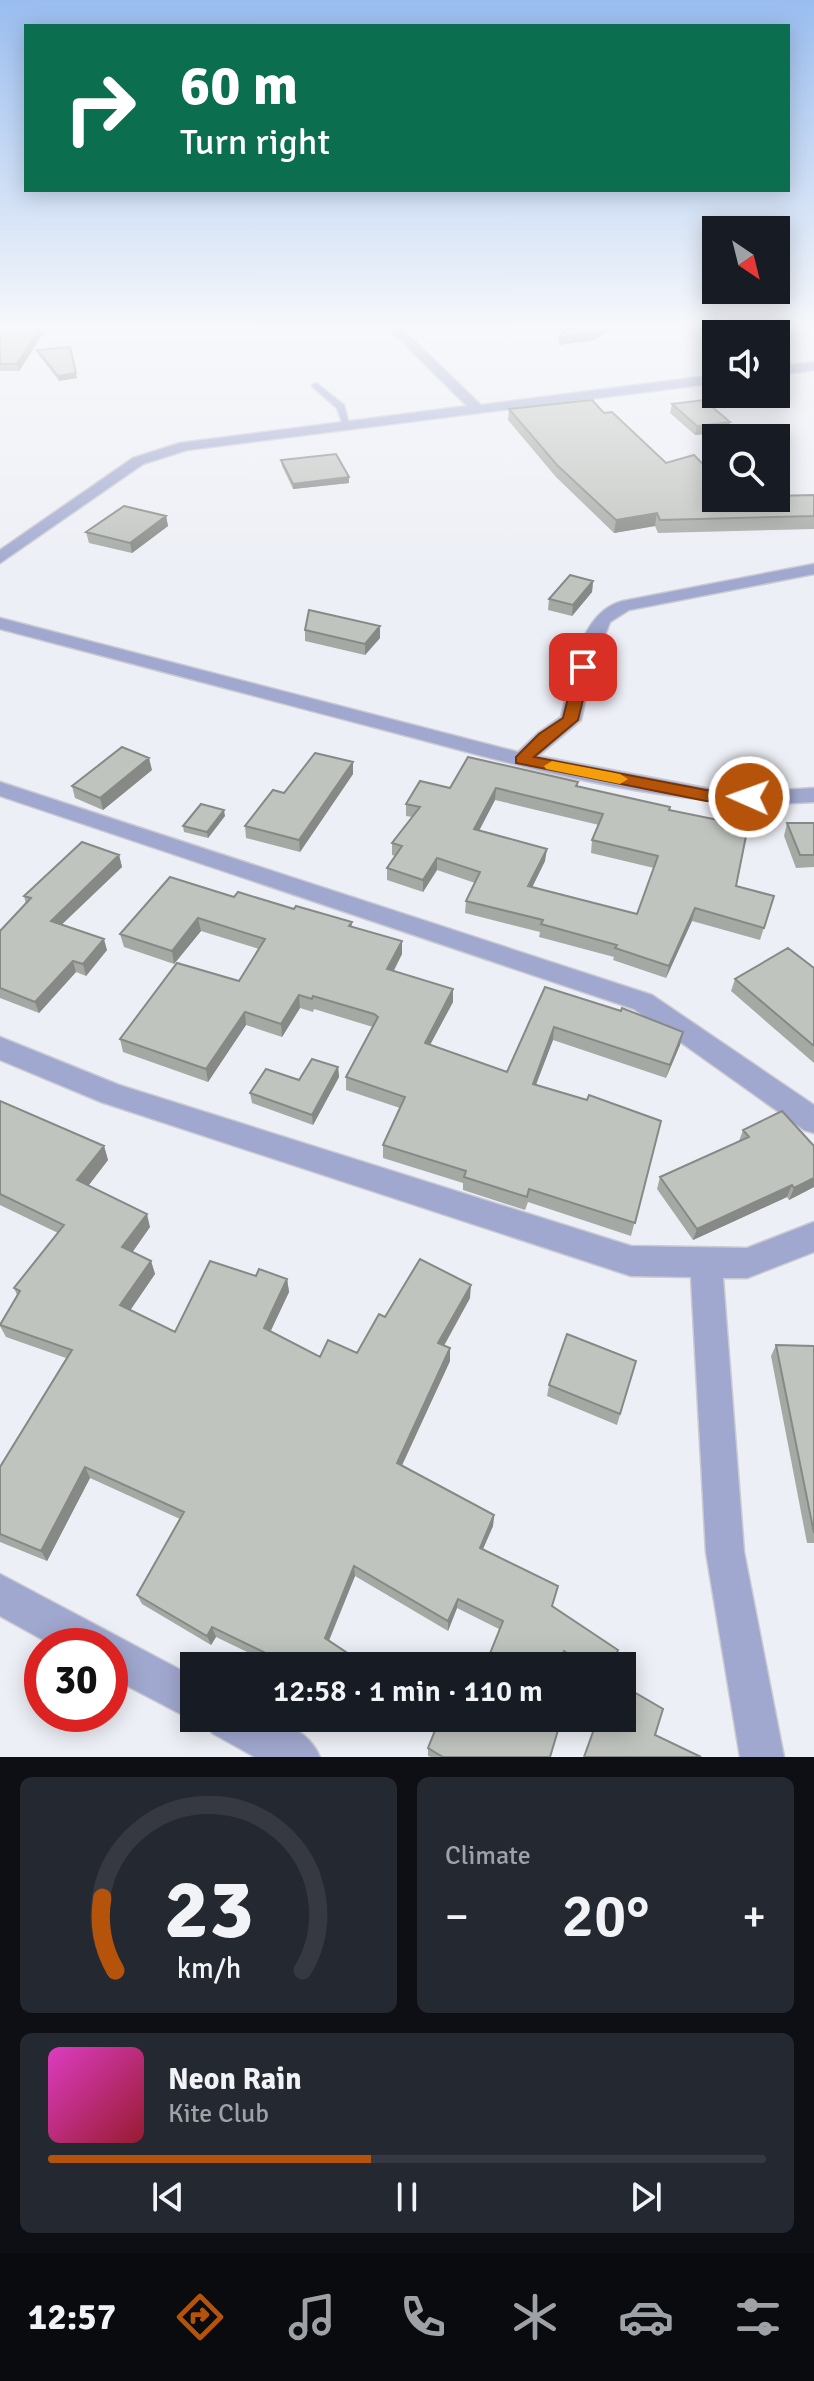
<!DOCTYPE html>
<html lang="en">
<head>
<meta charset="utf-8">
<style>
	:root { --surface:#171b24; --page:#242831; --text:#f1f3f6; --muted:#9ea1a6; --line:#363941; --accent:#b45309 }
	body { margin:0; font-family:Signika,sans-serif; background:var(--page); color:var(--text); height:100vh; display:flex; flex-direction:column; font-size:30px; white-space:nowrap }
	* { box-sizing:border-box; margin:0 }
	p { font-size:26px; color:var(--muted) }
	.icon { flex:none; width:44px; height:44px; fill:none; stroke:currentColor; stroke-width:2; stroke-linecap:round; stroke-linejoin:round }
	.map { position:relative; height:1757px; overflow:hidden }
	.details { display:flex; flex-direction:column; gap:20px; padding:20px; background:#0d0f14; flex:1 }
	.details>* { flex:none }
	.guide { position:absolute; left:24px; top:24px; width:766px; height:168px; border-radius:0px; box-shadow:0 4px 20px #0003; background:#0b6e4f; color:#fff; overflow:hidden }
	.needle { width:52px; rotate:145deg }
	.controls { position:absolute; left:702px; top:216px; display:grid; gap:16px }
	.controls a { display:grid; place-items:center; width:88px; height:88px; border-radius:0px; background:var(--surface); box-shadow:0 4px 20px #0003; font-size:40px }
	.speed { position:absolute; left:24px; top:1628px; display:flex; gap:16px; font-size:40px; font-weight:700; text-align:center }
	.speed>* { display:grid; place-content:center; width:104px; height:104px; border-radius:50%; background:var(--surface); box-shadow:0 4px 20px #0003; line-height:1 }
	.speed .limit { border:12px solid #d22; background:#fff; color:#111 }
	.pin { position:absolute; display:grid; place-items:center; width:68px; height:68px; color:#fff; margin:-34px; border-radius:16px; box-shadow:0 4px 12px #0006 }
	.me { position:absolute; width:88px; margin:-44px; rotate:272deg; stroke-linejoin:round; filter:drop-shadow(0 0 6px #0008) }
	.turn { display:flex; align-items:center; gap:28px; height:168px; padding:0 24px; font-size:36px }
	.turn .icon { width:104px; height:104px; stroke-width:2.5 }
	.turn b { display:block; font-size:56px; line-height:68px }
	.big { font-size:60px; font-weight:600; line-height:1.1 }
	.details .tile { flex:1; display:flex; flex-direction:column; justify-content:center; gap:12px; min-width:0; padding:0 28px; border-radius:12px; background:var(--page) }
	.details .dial { align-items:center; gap:0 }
	.dial svg { height:208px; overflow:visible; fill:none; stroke:var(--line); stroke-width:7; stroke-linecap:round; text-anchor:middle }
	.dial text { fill:var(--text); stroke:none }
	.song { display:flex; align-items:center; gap:24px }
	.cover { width:96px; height:96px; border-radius:12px; background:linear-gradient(135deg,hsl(310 70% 55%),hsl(350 70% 35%)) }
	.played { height:8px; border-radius:4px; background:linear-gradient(90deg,var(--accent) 45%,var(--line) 45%) }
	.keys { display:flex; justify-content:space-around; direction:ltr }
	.heat { display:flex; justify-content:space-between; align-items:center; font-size:44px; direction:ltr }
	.details .tiles { flex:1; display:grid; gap:20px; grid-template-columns:1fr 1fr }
	.tile:last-child { grid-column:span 2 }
	.trip { position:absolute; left:180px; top:1652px; width:456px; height:80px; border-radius:0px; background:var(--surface); box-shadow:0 4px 20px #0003; font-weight:600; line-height:80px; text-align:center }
	.dock { display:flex; height:128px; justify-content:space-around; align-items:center; background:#090b0e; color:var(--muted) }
	.dock .icon { width:56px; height:56px }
	.dock .on { color:var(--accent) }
	.dock b { font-size:36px; color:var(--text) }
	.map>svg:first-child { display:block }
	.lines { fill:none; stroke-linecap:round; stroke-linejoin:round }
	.lane-casing { stroke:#cacbd2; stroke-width:3 }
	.street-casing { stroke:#cacbd2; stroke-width:3 }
	.lane { fill:#a1a8cf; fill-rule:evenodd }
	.street { fill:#a1a8cf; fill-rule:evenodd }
	.wall { fill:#a5a9a3; fill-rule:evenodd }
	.shaded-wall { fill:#868985 }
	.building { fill:#c0c4be; stroke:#868985; stroke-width:2; fill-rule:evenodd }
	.route { fill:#b45309; stroke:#753606; stroke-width:2 }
	.slow { fill:#f59e0b }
</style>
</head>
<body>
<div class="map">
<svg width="814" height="1757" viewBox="0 0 814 1757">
	<rect width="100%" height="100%" fill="#edeff6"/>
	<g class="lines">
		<defs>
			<path id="lane" d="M316 383 344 405 350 428H344L337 408 313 387 312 385Z"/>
			<path id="street" d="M387 327H400L481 405 716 375V383L187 450 143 464 0 563V550L133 458 180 443 467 406Z
				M814 362V370L776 375V367Z
				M814 564V574L629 610 610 622 593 667 581 720 538 756 706 788 768 791 814 788V802C673 811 528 768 392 732 261 698 131 663 0 629V618L518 752 538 733 561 717C571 679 578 612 623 601Z
				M0 782 652 995 814 1105V1133L804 1130 634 1009 0 796Z
				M0 1037 119 1085 631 1246 747 1248 814 1222V1252L747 1278H723L744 1552 784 1757H740L706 1552 691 1277 631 1276 101 1102 0 1060Z
				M0 1574 194 1677V1718H202L194 1721 110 1677V1646H54L0 1616Z
				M206 1718C246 1718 301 1713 320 1757H255L212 1733Z"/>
		</defs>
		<use href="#lane" class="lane-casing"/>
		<use href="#street" class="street-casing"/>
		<use href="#lane" class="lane"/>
		<use href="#street" class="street"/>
	</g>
	<path class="wall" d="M0 327 44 332 19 371H0Z
		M37 350 77 378 59 381 38 354Z
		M672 404 728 432 695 435 670 413Z
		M509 409 604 413 666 463 716 498 814 495V529L658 533 655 526 614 533 556 477 508 420Z
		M281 460 349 483 293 489 282 466Z
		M166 516 168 526 132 553 89 543 86 532Z
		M593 581 592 592 572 616 548 610 549 599Z
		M305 630 380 638 365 655 305 641Z
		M353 762V774L300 852 246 838 245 826 284 793Z
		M152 770 103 810 75 798 72 786Z
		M578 782V786L670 810 736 886 774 896 760 940 692 921 666 978 613 960 614 957 539 937 540 932 465 913 466 901 475 883 437 870 423 892 387 880V868L395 856 392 855V843L412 817 406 816V804L450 788ZM495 800 599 825 592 840 591 853 654 868 637 914 532 887 545 861 479 831Z
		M225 816 208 838 184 832 183 826Z
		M787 823H814V867L796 868 784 836Z
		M119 855 122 867 62 924 107 950 86 976 76 972 39 1013 0 998V931L26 904 24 896Z
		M234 897 294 909 352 922V927L402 954 394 971 453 989V1002L430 1045 507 1072 545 987 683 1032 680 1045 666 1078 553 1040 536 1085 661 1121 631 1236 528 1202 525 1210 463 1190V1183L383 1158V1145L400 1108 346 1090V1077L373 1027 314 1009 313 1012 300 1008 282 1037 246 1025 208 1082 123 1052 120 1039 239 981 259 949 201 931 174 964 124 947 120 934Z
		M814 968V1063L731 991 735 979Z
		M338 1067 339 1077 313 1125 252 1103 250 1093 299 1080Z
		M0 1101 104 1146 108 1160 88 1186 150 1227 132 1252 151 1261 155 1274 130 1310 175 1332 256 1276 287 1279 289 1292 270 1332 320 1357 357 1353 385 1317 470 1298 444 1346 450 1348V1361L402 1465 494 1515 493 1526 483 1549 553 1606 611 1666H571L561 1660 457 1608 448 1631 355 1576 329 1641 367 1666H276L216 1637 211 1645 142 1604 137 1595 180 1519 90 1478 47 1561 0 1542V1467L66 1358 6 1337 0 1326V1323L17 1295 14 1288 58 1233 0 1205Z
		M743 1130 814 1146V1187L789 1200 787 1197 693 1240 657 1189 660 1177 739 1141Z
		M776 1345 814 1346V1543H807L771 1356Z
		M636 1361 617 1425 547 1396 549 1385Z
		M428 1748 550 1757H431L428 1756Z"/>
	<path class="shaded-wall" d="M41 327H43L44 332 19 371 17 364Z
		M603 327H615L592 341 559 345V337Z
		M76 373 77 378 59 381 58 376Z
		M730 422 728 432 695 435 697 426Z
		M349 477V483L293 489V484Z
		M657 513 655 526 614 533 616 520Z
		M166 516 168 526 132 553 130 543Z
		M593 581 592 592 572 616 573 605Z
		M380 626V638L365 655V644Z
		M149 758 152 770 103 810 100 798Z
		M353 762V774L300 852 299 840Z
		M496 788 495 800 473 842 474 829Z
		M224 810 225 816 208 838 207 832Z
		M547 849 545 861 527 898 528 886Z
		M119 855 122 867 54 932 51 921Z
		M437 858V870L423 892V880Z
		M695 908 692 921 666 978 669 966Z
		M198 918 201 931 174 964 172 951Z
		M104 939 107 950 86 976 83 964Z
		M402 941V954L387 982V969Z
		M73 961 76 972 39 1013 35 1002Z
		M453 989V1002L424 1056 425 1043Z
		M299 995 300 1008 282 1037 281 1024Z
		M245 1012 246 1025 208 1082 206 1069Z
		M554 1027 553 1040 531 1097 533 1084Z
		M683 1032 680 1045 666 1078 670 1065Z
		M338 1067 339 1077 313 1125 312 1115Z
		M104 1146 108 1160 82 1194 77 1180Z
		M814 1178V1187L789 1200 794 1188Z
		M792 1185 787 1197 693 1240 697 1229Z
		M147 1214 150 1227 127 1260 122 1247Z
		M151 1261 155 1274 125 1318 120 1305Z
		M287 1279 289 1292 266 1341 264 1328Z
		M471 1285 470 1298 438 1356V1343Z
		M450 1348V1361L398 1474 397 1463Z
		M85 1467 90 1478 47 1561 41 1551Z
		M494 1515 493 1526 479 1558 480 1548Z
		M354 1566 355 1576 326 1647 325 1638Z
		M458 1599 457 1608 448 1631V1621Z
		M212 1627 216 1637 211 1645 207 1636Z"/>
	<path class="building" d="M0 327H41L17 364H0Z
		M569 327H603L593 333 559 337Z
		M70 347 76 373 58 376 37 350Z
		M592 400 604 413 612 412 666 463 694 455 716 478V498H776V496L814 495V516L660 520 657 513 616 520 557 465 509 409Z
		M704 400 730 422 697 426 672 404Z
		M336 454 349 477 293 484 281 460Z
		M124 506 166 516 130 543 86 532Z
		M570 575 593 581 573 605 549 599Z
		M309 610 380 626 365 644 305 630Z
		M122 747 149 758 100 798 72 786Z
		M315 753 353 762 299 840 245 826 273 790 284 793Z
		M468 757 578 782 576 786 670 807 669 810 748 826 736 886 774 896 764 928 695 908 669 966 615 948 617 945 541 924 543 920 466 901 480 872 437 858 423 880 387 868 402 846 392 843 420 807 406 804 420 781 450 788ZM496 788 603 814 592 840 658 856 637 914 528 886 547 849 474 829Z
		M201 804 224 810 207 832 183 826Z
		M787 823H814V855H800Z
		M82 842 119 855 51 921 104 939 83 964 73 961 35 1002 0 988V931L31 898 24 896Z
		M170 877 234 897 238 892 294 909 296 906 352 922 349 926 402 941 387 969 453 989 425 1043 507 1072 545 987 621 1011 622 1008 683 1032 670 1065 554 1027 533 1084 587 1100 589 1095 661 1121 635 1223 529 1189 527 1197 464 1177 466 1171 383 1145 405 1097 346 1077 378 1017 374 1014 313 996 312 999 299 995 281 1024 245 1012 206 1069 120 1039 177 963 239 981 265 939 198 918 172 951 120 934Z
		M788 948 814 968V1046L735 979Z
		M312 1059 338 1067 312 1115 250 1093 266 1069 299 1080Z
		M0 1101 104 1146 77 1180 147 1214 122 1247 151 1261 120 1305 175 1332 210 1261 256 1276 259 1269 287 1279 264 1328 320 1357 328 1340 357 1353 379 1314 385 1317 420 1259 471 1285 438 1343 450 1348 397 1463 494 1515 480 1548 558 1586 552 1606 618 1650 611 1666H587L564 1651 559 1666H485L503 1621 458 1599 448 1621 354 1566 325 1638 367 1666H292L212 1627 207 1636 137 1595 184 1512 85 1467 41 1551 0 1534V1467L72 1350 0 1325 20 1291 14 1288 64 1225 0 1194Z
		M782 1111 814 1146V1178L794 1188 792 1185 697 1229 660 1177 749 1137 743 1130Z
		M567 1334 636 1361 620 1414 549 1385Z
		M776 1345 814 1346V1533Z
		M622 1685 663 1709 655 1735 701 1757H584L598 1718H622Z
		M440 1718H542L559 1727 550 1757H443L428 1748Z"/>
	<linearGradient id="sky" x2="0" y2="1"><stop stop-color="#99bdef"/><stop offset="0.57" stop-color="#f7f8fb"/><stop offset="1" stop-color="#f7f8fb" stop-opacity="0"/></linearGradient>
	<rect width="814" height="573" fill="url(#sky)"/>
	<path class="route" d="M583 663 591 667 578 720 534 757 706 790 749 792 757 797 755 801H706L516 763V757L539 734 563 718 576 667Z"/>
	<path class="slow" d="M552 761 620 774 628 779 620 784 546 769 544 766Z"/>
</svg>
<div class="controls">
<a><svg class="needle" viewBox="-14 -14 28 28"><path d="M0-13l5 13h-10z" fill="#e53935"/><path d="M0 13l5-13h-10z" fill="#9ea1a6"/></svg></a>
<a><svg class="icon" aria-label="sound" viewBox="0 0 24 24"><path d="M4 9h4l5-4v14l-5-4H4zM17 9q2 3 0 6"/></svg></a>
<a><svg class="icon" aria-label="search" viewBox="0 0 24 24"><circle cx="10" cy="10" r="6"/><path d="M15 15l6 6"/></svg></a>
</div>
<div class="speed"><div class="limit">30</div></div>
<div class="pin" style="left:583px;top:667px;background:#d93025"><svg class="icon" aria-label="arrive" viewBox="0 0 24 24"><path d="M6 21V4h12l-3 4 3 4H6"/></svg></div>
<svg class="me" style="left:749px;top:797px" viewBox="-20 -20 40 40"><circle r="17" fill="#b45309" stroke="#fff" stroke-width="3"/><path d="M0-11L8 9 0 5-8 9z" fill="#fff"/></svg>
<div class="trip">12:58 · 1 min · 110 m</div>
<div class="guide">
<div class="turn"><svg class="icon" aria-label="right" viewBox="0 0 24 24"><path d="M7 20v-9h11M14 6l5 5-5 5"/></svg><div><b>60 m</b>Turn right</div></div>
</div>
</div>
<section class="details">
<div class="tiles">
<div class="tile dial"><svg viewBox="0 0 100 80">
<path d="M14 69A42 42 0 1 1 86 69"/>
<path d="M14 69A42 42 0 0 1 9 41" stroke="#b45309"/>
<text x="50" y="56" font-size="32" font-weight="700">23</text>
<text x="50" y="72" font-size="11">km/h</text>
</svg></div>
<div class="tile"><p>Climate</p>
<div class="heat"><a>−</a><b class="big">20°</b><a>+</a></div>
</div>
<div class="tile">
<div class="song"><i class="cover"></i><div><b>Neon Rain</b><p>Kite Club</p></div></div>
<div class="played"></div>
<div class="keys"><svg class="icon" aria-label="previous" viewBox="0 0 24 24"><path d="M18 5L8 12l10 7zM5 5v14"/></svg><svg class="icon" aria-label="pause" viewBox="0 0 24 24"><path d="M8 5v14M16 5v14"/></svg><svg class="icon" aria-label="next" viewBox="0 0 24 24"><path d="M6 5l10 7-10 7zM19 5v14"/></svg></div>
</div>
</div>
</section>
<nav class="dock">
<b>12:57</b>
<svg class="icon on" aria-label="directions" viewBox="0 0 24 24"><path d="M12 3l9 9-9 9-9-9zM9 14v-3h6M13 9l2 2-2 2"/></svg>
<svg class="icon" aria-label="music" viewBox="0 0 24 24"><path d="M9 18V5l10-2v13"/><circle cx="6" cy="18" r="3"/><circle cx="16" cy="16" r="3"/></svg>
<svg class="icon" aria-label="phone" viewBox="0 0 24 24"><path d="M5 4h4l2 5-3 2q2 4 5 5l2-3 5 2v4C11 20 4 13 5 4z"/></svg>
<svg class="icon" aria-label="climate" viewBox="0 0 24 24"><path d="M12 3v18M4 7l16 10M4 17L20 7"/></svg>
<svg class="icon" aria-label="car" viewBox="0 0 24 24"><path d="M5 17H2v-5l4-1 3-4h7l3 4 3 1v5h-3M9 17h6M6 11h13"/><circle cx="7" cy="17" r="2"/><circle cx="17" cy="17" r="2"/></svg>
<svg class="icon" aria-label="filters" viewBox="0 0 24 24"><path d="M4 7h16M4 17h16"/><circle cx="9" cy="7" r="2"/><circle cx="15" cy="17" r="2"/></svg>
</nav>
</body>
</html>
